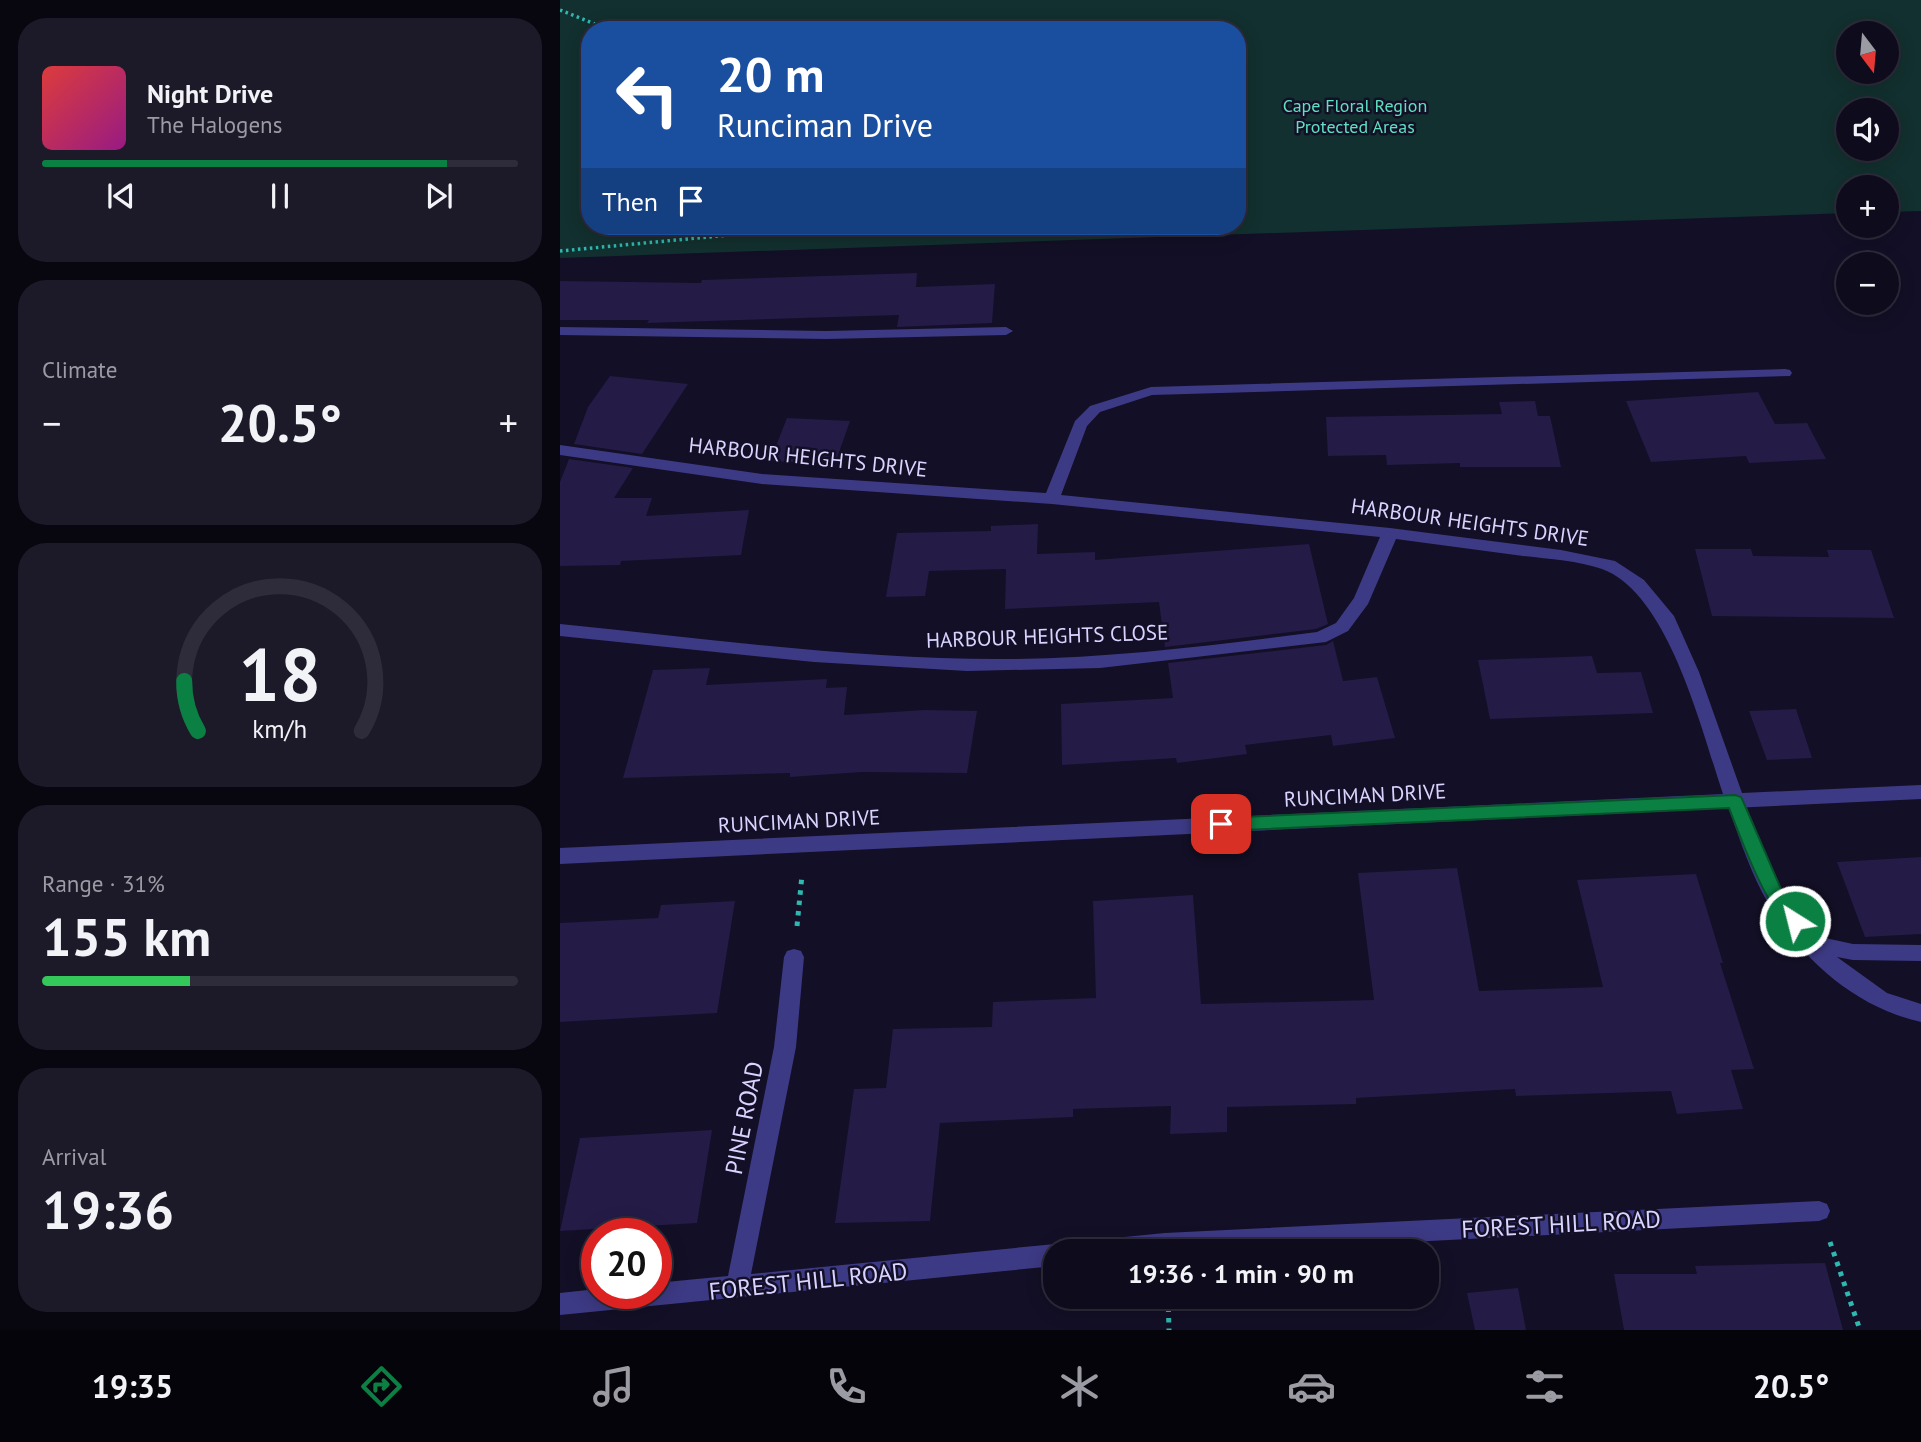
<!DOCTYPE html>
<html lang="en">
<head>
<meta charset="utf-8">
<style>
	:root { --surface:#0e0b1c; --page:#1c1929; --text:#f1f3f6; --muted:#9b9ba3; --line:#2e2b3b; --accent:#0b8043 }
	body { margin:0; font-family:"PT Sans",sans-serif; background:var(--page); color:var(--text); height:100vh; display:flex; flex-direction:column; font-size:26px; white-space:nowrap }
	* { box-sizing:border-box; margin:0 }
	p { font-size:23px; color:var(--muted) }
	.icon { flex:none; width:38px; height:38px; fill:none; stroke:currentColor; stroke-width:2; stroke-linecap:round; stroke-linejoin:round }
	.map { position:relative; flex:1; overflow:hidden }
	.panel { display:flex; flex-direction:column; gap:18px; padding:18px; background:#08060f; width:560px }
	.panel>* { flex:none }
	.guide { position:absolute; left:21px; top:21px; width:665px; height:214px; border-radius:28px; box-shadow:0 4px 18px #0003,0 0 0 2px var(--line); background:#1a4fa0; color:#fff; overflow:hidden }
	.needle { width:46px; rotate:164deg }
	.tools { position:absolute; left:1276px; top:21px; display:grid; gap:14px }
	.tools a { display:grid; place-items:center; width:63px; height:63px; border-radius:50%; background:var(--surface); box-shadow:0 4px 18px #0003,0 0 0 2px var(--line); font-size:35px }
	.speed { position:absolute; left:21px; top:1218px; display:flex; gap:14px; font-size:35px; font-weight:700; text-align:center }
	.speed>* { display:grid; place-content:center; width:91px; height:91px; border-radius:50%; background:var(--surface); box-shadow:0 4px 18px #0003,0 0 0 2px var(--line); line-height:1 }
	.speed .limit { border:10px solid #d22; background:#fff; color:#111 }
	.pin { position:absolute; display:grid; place-items:center; width:60px; height:60px; color:#fff; margin:-30px; border-radius:14px; box-shadow:0 4px 10px #0006 }
	.me { position:absolute; width:77px; margin:-38px; rotate:324deg; stroke-linejoin:round; filter:drop-shadow(0 0 5px #0008) }
	.turn { display:flex; align-items:center; gap:24px; height:147px; padding:0 21px; font-size:32px }
	.turn .icon { width:91px; height:91px; stroke-width:2.5 }
	.turn b { display:block; font-size:49px; line-height:60px }
	.then { display:flex; align-items:center; height:66px; padding:0 21px; background:#0003; gap:14px; font-size:26px }
	.big { font-size:52px; font-weight:700; line-height:1.1 }
	.panel .tile { flex:1; display:flex; flex-direction:column; justify-content:center; gap:10px; min-width:0; padding:0 24px; border-radius:28px; background:var(--page) }
	.panel .dial { align-items:center; gap:0 }
	.dial svg { height:182px; overflow:visible; fill:none; stroke:var(--line); stroke-width:7; stroke-linecap:round; text-anchor:middle }
	.dial text { fill:var(--text); stroke:none }
	.song { display:flex; align-items:center; gap:21px }
	.cover { width:84px; height:84px; border-radius:10px; background:linear-gradient(135deg,hsl(0 70% 55%),hsl(310 70% 35%)) }
	.played { height:7px; border-radius:4px; background:linear-gradient(90deg,var(--accent) 85%,var(--line) 85%) }
	.keys { display:flex; justify-content:space-around; direction:ltr }
	.heat { display:flex; justify-content:space-between; align-items:center; font-size:38px; direction:ltr }
	.charge { height:10px; border-radius:5px; background:linear-gradient(90deg,#34c759 31%,var(--line) 0) }
	.trip { position:absolute; left:483px; top:1239px; width:396px; height:70px; border-radius:28px; background:var(--surface); box-shadow:0 4px 18px #0003,0 0 0 2px var(--line); font-weight:700; line-height:70px; text-align:center }
	.tabs { display:flex; height:112px; justify-content:space-around; align-items:center; background:#06040b; color:var(--muted) }
	.tabs .icon { width:49px; height:49px }
	.tabs .on { color:var(--accent) }
	.tabs b { font-size:32px; color:var(--text) }
	main { display:flex; flex:1; min-height:0 }
	.map>svg:first-child { display:block }
	.green { fill:#12302f; fill-rule:evenodd }
	.building { fill:#241b47 }
	.lines { fill:none; stroke-linecap:round; stroke-linejoin:round }
	.path-far1 { stroke:#2fb8b0; stroke-width:3.5; stroke-dasharray:2.5 3.5; stroke-linecap:butt }
	.path { stroke:#2fb8b0; stroke-width:5; stroke-dasharray:4.5 6; stroke-linecap:butt }
	.service { fill:#3d3a85; fill-rule:evenodd }
	.minor { fill:#3d3a85; fill-rule:evenodd }
	.route { fill:#0b8043; stroke:#07532c; stroke-width:2 }
	.labels { text-anchor:middle; dominant-baseline:central; stroke-width:5; stroke-linejoin:round; paint-order:stroke }
	.far-park-label { font-size:18px; fill:#5fe0c0; stroke:#130f26 }
	.street-label { font-size:21px; fill:#d9d4ff; stroke:#130f26 }
	.near-street-label { font-size:24px; fill:#d9d4ff; stroke:#130f26 }
</style>
</head>
<body>
<main>
<section class="panel">
<div class="tile">
<div class="song"><i class="cover"></i><div><b>Night Drive</b><p>The Halogens</p></div></div>
<div class="played"></div>
<div class="keys"><svg class="icon" aria-label="previous" viewBox="0 0 24 24"><path d="M18 5L8 12l10 7zM5 5v14"/></svg><svg class="icon" aria-label="pause" viewBox="0 0 24 24"><path d="M8 5v14M16 5v14"/></svg><svg class="icon" aria-label="next" viewBox="0 0 24 24"><path d="M6 5l10 7-10 7zM19 5v14"/></svg></div>
</div>
<div class="tile"><p>Climate</p>
<div class="heat"><a>−</a><b class="big">20.5°</b><a>+</a></div>
</div>
<div class="tile dial"><svg viewBox="0 0 100 80">
<path d="M14 69A42 42 0 1 1 86 69"/>
<path d="M14 69A42 42 0 0 1 8 47" stroke="#0b8043"/>
<text x="50" y="56" font-size="32" font-weight="700">18</text>
<text x="50" y="72" font-size="11">km/h</text>
</svg></div>
<div class="tile"><p>Range · 31%</p><b class="big">155 km</b><div class="charge"></div></div>
<div class="tile"><p>Arrival</p><b class="big">19:36</b></div>
</section>
<div class="map">
<svg width="1361" height="1330" viewBox="0 0 1361 1330">
	<rect width="100%" height="100%" fill="#130f26"/>
	<path class="green" d="M0 0H1361V211L1327 212 1326 187H1288V213L0 258ZM30 30H677V226H30ZM1288 33H1326V72H1288ZM1288 110H1326V149H1288Z"/>
	<path class="building" d="M357 273 356 287 435 284 432 323 337 327 339 315 87 323 89 320H0V281L141 283 142 280Z
		M50 376 128 384 82 454 14 444 28 407Z
		M1198 392 1215 424 1247 423 1266 459 1189 463 1186 456 1091 462 1066 401Z
		M975 401 978 416H990L1001 467H900V463L827 465 826 455 768 456 766 417 942 414 939 402Z
		M227 418 290 421 275 464 210 461Z
		M9 459 73 468 54 498H92L86 516 189 510 181 555 61 561 60 565 0 566V482Z
		M478 524 477 554 535 552V560L749 544 768 624 756 629 605 647 599 602 445 609 446 569 369 571 365 596 326 597 337 533 431 531V526Z
		M1135 549H1191L1193 556 1269 557 1267 550H1311L1334 618 1152 616Z
		M773 641 783 681 817 677 835 738 773 746 771 735 685 745 687 754 617 763 616 758 502 765 501 704 613 698 608 663 766 645Z
		M1032 656 1037 673 1081 672 1093 713 930 719 918 660Z
		M150 668 146 685 267 679 266 688 287 687 284 715 365 710 417 711 407 773 302 772 230 777V773L63 778 93 670Z
		M1236 709 1252 758 1207 760 1189 711Z
		M1361 857V934L1305 937 1277 862Z
		M897 868 919 991 1043 987 1017 880 1136 874 1163 963H1160L1194 1069 1171 1070 1183 1109 1117 1114 1111 1091 956 1096 955 1089 796 1098V1104L667 1107V1132L610 1134 611 1106 513 1109V1117L380 1123 370 1221 275 1223 294 1089 326 1088 333 1029 432 1027 433 1002 536 998 533 901 633 895 641 1004 814 1000 798 873Z
		M175 901 157 1013 0 1022V923L98 918 101 905Z
		M152 1130 137 1223 0 1231 20 1138Z
		M1265 1263 1283 1330H1064L1054 1274H1137L1135 1266Z
		M958 1288 966 1330H915L907 1293Z"/>
	<g class="lines">
		<path class="path-far1" d="M0 10 50 30
			M0 251 265 226"/>
		<path class="path" d="M237 926 242 875
			M1270 1242 1300 1330
			M608 1297 609 1330"/>
		<path class="service" d="M1175 794 1182 796 1184 801 1218 885 1256 936 1293 944 1361 945V961L1293 960 1277 957 1327 993 1361 1004V1022C1293 1007 1234 953 1202 892 1187 863 1177 831 1166 801L1168 796Z"/>
		<path class="minor" d="M0 327 266 331 446 327 453 331 446 335 266 339 0 335Z
			M1225 369 1230 370 1232 373 1230 376 592 395 540 412 527 426 501 495 830 528 1001 550 1055 561 1084 580 1114 616 1139 672 1182 793 1361 785V799L0 864V848L1163 794C1142 732 1109 593 1042 569 1018 561 989 559 963 556 921 550 878 545 836 539L808 604 788 631 766 642 540 668 407 671 254 662 0 636V624C149 639 300 660 450 659 553 658 655 645 757 632L776 623 794 598 820 537 492 504 202 484 0 455V445L202 474 486 493 515 421 530 406 591 387Z
			M234 949 241 951 244 957 236 1047 191 1274 495 1244 503 1247 505 1251H495V1266L0 1315V1293L37 1289V1293H96V1283L168 1276 214 1047 224 957 227 951Z
			M1259 1201 1267 1204 1270 1211 1267 1218 1259 1221 674 1251H522L526 1243 534 1240 605 1233Z"/>
	</g>
	<path class="route" d="M1175 795 1181 797 1183 801 1224 896 1244 921 1241 926C1214 936 1178 830 1169 808L661 831 655 829 652 824 655 820 661 818Z"/>
	<g class="labels">
		<g class="far-park-label">
			<text x="795" y="105">Cape Floral Region<tspan x="795" dy="21">Protected Areas</tspan></text>
		</g>
		<g class="street-label">
			<text transform="translate(248 457) rotate(6)">HARBOUR HEIGHTS DRIVE</text>
			<text transform="translate(910 522) rotate(8)">HARBOUR HEIGHTS DRIVE</text>
			<text transform="translate(487 636) rotate(-2)">HARBOUR HEIGHTS CLOSE</text>
			<text transform="translate(805 795) rotate(-3)">RUNCIMAN DRIVE</text>
			<text transform="translate(239 821) rotate(-3)">RUNCIMAN DRIVE</text>
		</g>
		<g class="near-street-label">
			<text transform="translate(184 1118) rotate(-79)">PINE ROAD</text>
			<text transform="translate(1001 1224) rotate(-3)">FOREST HILL ROAD</text>
			<text transform="translate(248 1281) rotate(-6)">FOREST HILL ROAD</text>
		</g>
	</g>
</svg>
<div class="tools">
<a><svg class="needle" viewBox="-14 -14 28 28"><path d="M0-13l5 13h-10z" fill="#e53935"/><path d="M0 13l5-13h-10z" fill="#9b9ba3"/></svg></a>
<a><svg class="icon" aria-label="sound" viewBox="0 0 24 24"><path d="M4 9h4l5-4v14l-5-4H4zM17 9q2 3 0 6"/></svg></a>
<a>+</a>
<a>−</a>
</div>
<div class="speed"><div class="limit">20</div></div>
<div class="pin" style="left:661px;top:824px;background:#d93025"><svg class="icon" aria-label="arrive" viewBox="0 0 24 24"><path d="M6 21V4h12l-3 4 3 4H6"/></svg></div>
<svg class="me" style="left:1235px;top:921px" viewBox="-20 -20 40 40"><circle r="17" fill="#0b8043" stroke="#fff" stroke-width="3"/><path d="M0-11L8 9 0 5-8 9z" fill="#fff"/></svg>
<div class="trip">19:36 · 1 min · 90 m</div>
<div class="guide">
<div class="turn"><svg class="icon" aria-label="left" viewBox="0 0 24 24"><path d="M17 20v-9H6M10 6l-5 5 5 5"/></svg><div><b>20 m</b>Runciman Drive</div></div>
<div class="then">Then<svg class="icon" aria-label="arrive" viewBox="0 0 24 24"><path d="M6 21V4h12l-3 4 3 4H6"/></svg></div>
</div>
</div>
</main>
<nav class="tabs">
<b>19:35</b>
<svg class="icon on" aria-label="directions" viewBox="0 0 24 24"><path d="M12 3l9 9-9 9-9-9zM9 14v-3h6M13 9l2 2-2 2"/></svg>
<svg class="icon" aria-label="music" viewBox="0 0 24 24"><path d="M9 18V5l10-2v13"/><circle cx="6" cy="18" r="3"/><circle cx="16" cy="16" r="3"/></svg>
<svg class="icon" aria-label="phone" viewBox="0 0 24 24"><path d="M5 4h4l2 5-3 2q2 4 5 5l2-3 5 2v4C11 20 4 13 5 4z"/></svg>
<svg class="icon" aria-label="climate" viewBox="0 0 24 24"><path d="M12 3v18M4 7l16 10M4 17L20 7"/></svg>
<svg class="icon" aria-label="car" viewBox="0 0 24 24"><path d="M5 17H2v-5l4-1 3-4h7l3 4 3 1v5h-3M9 17h6M6 11h13"/><circle cx="7" cy="17" r="2"/><circle cx="17" cy="17" r="2"/></svg>
<svg class="icon" aria-label="filters" viewBox="0 0 24 24"><path d="M4 7h16M4 17h16"/><circle cx="9" cy="7" r="2"/><circle cx="15" cy="17" r="2"/></svg>
<b>20.5°</b>
</nav>
</body>
</html>
